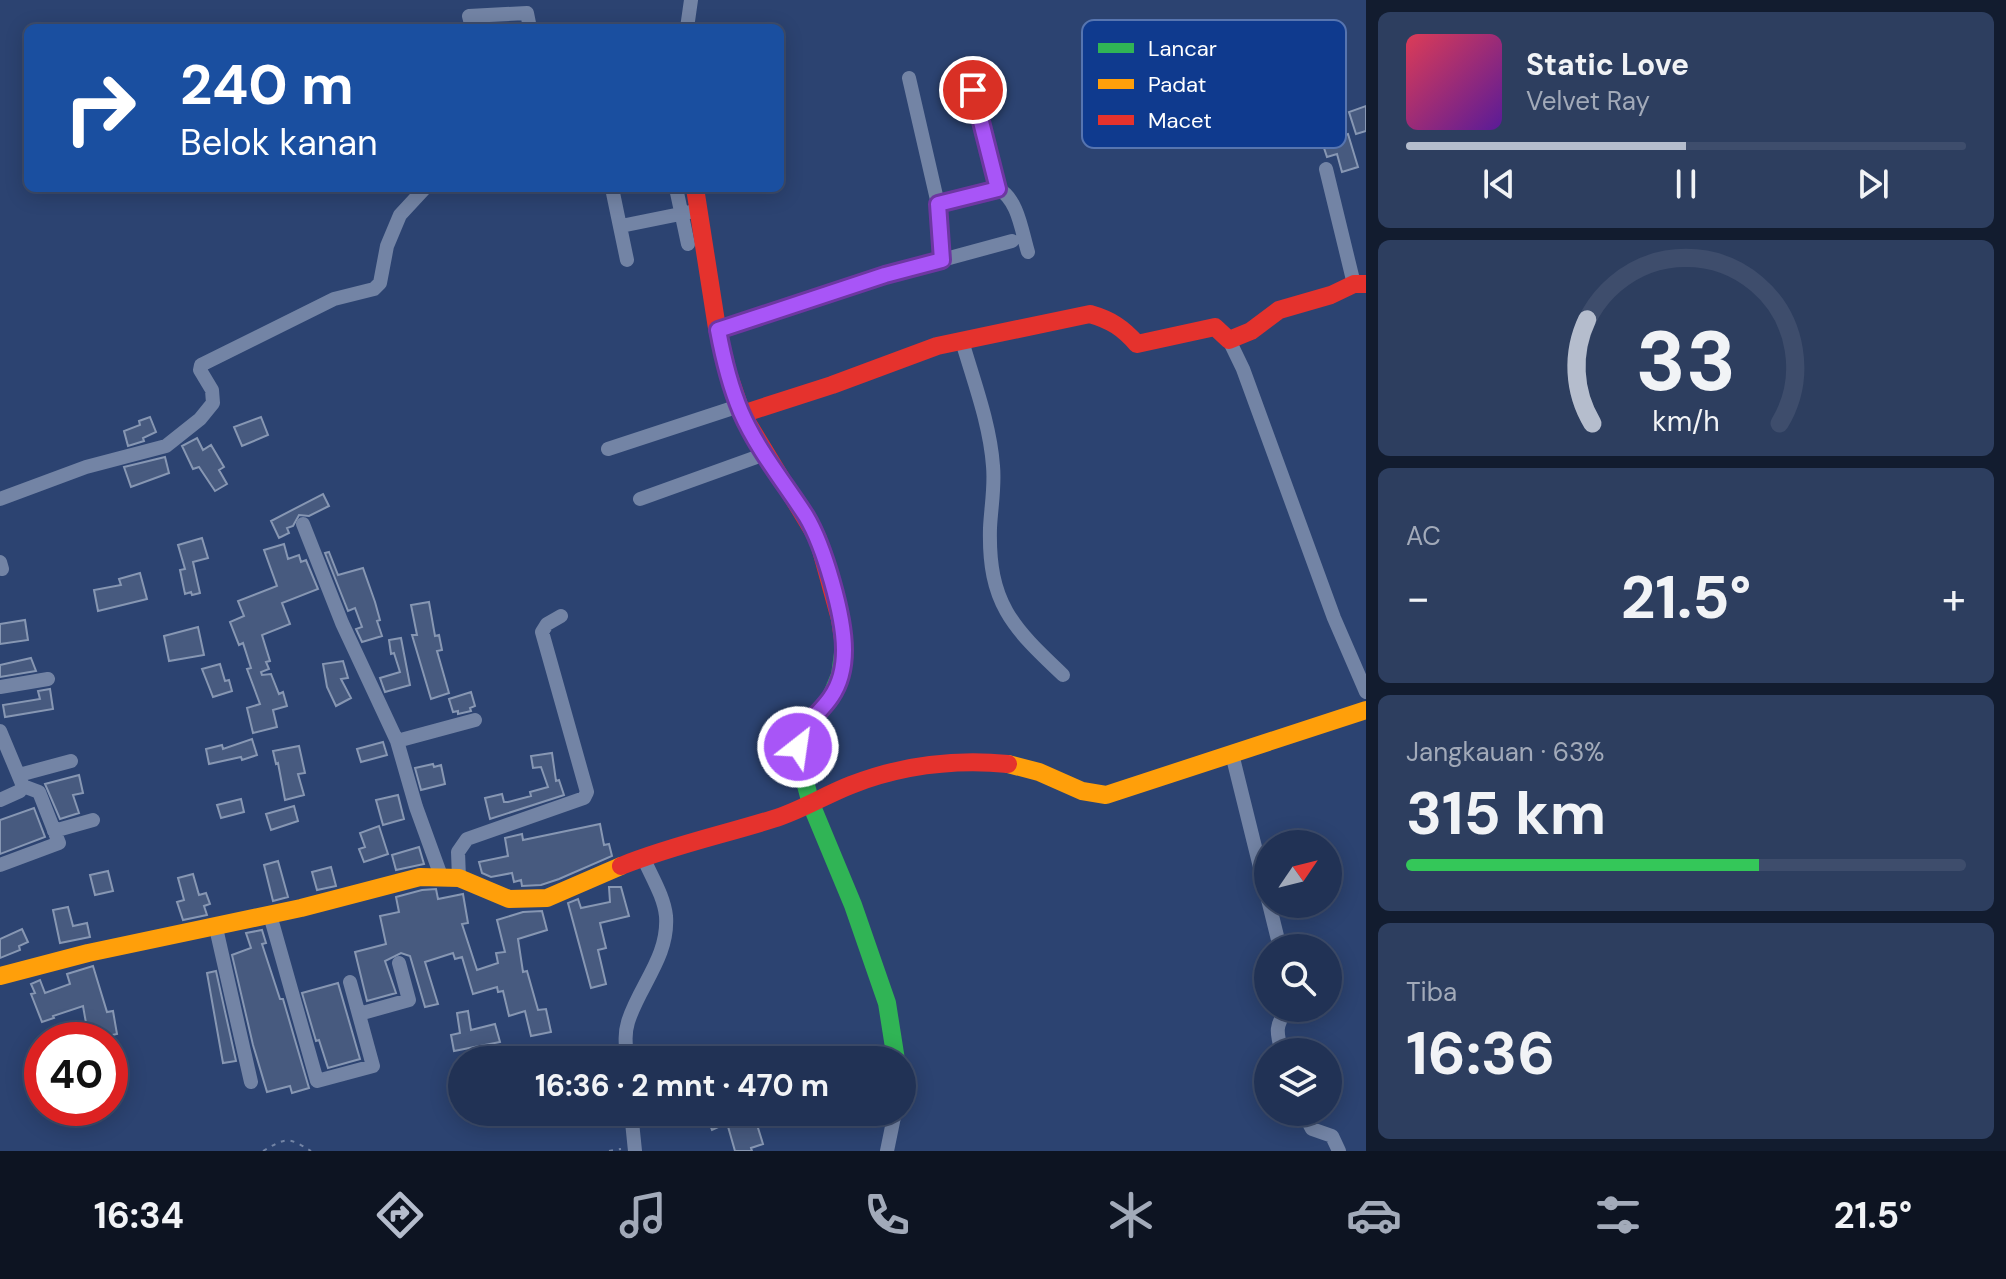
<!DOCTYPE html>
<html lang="id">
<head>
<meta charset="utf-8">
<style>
	:root { --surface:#213255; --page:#2d3e5f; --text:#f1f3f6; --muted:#a2aab9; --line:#3e4d6c; --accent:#b5bdcd }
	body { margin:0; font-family:"DM Sans",sans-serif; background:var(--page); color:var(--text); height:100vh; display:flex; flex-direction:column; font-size:30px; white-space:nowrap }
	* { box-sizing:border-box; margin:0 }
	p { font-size:26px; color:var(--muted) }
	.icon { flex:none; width:44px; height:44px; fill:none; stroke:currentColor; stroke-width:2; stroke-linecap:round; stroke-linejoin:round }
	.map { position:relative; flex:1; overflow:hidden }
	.panel { display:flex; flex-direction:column; gap:12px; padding:12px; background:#121c2f; width:640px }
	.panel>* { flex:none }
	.hud { position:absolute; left:24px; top:24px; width:760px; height:168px; border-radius:12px; box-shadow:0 4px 20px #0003,0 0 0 2px var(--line); background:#1a4fa0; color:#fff; overflow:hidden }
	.needle { width:52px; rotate:55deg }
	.tools { position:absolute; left:1254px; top:830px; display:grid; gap:16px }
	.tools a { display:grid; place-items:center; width:88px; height:88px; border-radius:50%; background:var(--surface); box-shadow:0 4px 20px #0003,0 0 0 2px var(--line); font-size:40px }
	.speed { position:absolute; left:24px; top:1022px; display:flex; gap:16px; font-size:40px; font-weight:700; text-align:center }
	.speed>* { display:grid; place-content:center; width:104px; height:104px; border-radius:50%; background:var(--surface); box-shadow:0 4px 20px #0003,0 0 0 2px var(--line); line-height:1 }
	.speed .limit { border:12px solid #d22; background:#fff; color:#111 }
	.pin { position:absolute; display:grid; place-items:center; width:68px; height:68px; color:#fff; margin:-34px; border:4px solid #fff; border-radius:50%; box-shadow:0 2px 8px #0007 }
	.me { position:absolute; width:88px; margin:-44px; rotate:30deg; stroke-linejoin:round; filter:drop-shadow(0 0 6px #0008) }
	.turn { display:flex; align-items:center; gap:28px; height:168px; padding:0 24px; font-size:36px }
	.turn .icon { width:104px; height:104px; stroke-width:2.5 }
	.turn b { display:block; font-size:56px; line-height:68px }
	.big { font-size:60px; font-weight:700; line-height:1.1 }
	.panel .widget { flex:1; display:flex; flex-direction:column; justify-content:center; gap:12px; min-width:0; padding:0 28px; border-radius:12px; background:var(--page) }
	.panel .dial { align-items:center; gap:0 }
	.dial svg { height:208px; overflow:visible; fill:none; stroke:var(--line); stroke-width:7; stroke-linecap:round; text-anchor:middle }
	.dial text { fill:var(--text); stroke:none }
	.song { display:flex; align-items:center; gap:24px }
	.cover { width:96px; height:96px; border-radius:12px; background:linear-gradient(135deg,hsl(350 70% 55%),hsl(270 70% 35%)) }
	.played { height:8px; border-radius:4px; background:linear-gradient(90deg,var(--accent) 50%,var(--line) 50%) }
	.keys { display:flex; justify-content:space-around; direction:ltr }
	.heat { display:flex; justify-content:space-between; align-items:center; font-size:44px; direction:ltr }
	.charge { height:12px; border-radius:6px; background:linear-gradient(90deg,#34c759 63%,var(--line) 0) }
	.trip { position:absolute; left:448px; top:1046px; width:468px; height:80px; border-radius:40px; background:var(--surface); box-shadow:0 4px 20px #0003,0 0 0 2px var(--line); font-weight:700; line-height:80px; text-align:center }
	.tab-bar { display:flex; height:128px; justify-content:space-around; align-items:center; background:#0d1422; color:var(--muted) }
	.tab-bar .icon { width:56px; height:56px }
	.tab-bar .on { color:var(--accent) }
	.tab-bar b { font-size:36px; color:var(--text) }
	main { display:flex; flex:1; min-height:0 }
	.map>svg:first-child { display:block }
	.building { fill:#475a7f; stroke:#8797b3; stroke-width:2 }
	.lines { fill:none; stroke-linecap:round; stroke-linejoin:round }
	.path { stroke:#7384a5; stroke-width:2; stroke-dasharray:4 6; stroke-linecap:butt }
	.street { stroke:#7384a5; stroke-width:14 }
	.fast { stroke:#30b455; stroke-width:18 }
	.slow { stroke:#ff9f0a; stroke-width:18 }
	.jam { stroke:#e5322d; stroke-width:18 }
	.route-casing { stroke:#6d37a1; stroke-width:20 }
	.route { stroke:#a855f7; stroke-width:14 }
	.key { fill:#0f3a8e; stroke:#5775b0; stroke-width:2 }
	.key-label { font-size:22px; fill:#fff }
</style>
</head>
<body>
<main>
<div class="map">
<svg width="1366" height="1151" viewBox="0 0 1366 1151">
	<rect width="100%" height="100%" fill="#2c4371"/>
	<path class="building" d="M1366 106V131L1356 134 1349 112Z
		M1348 134 1358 167 1342 172 1337 154 1327 157 1322 142Z
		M150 417 156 432 143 438 144 441 128 446 124 431 140 425 139 421Z
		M261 417 268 435 242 446 234 427Z
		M197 438 203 450 211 445 224 467 219 470 227 484 215 491 199 467 193 469 182 446Z
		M165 457 169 473 131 487 124 467Z
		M323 494 329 506 309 516 299 515 293 526 287 528 289 533 279 538 271 521Z
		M202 538 208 558 193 562 200 593 192 595 191 592 185 594 180 570 185 569 178 545Z
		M284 544 288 559 299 555 301 562 306 560 318 589 282 603 290 624 262 635 270 661 266 662 269 669 261 672 262 675 271 674 279 694 283 692 287 706 273 710 277 727 253 733 247 708 260 704 247 669 251 668 243 643 239 645 230 622 244 616 238 601 277 586 264 550Z
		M329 552 338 575 363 568 375 602 380 620 377 621 382 636 362 642 356 629 362 627 355 608 348 611 325 553Z
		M140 573 147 599 98 611 94 590 121 585 119 579Z
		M429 602 435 636 439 635 442 650 437 651 449 693 431 699 412 635H417L411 605Z
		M25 620 28 640 0 644V624Z
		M198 627 204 655 169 661 164 636Z
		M401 638 410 685 385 692 380 678 400 672 394 653 391 654 389 640Z
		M31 658 36 671 0 677V665Z
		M343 661 348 678 341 679 351 698 336 706 327 687 323 664Z
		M220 664 225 681 229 680 232 691 213 697 202 669Z
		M50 689 53 709 5 717 3 705 40 699 38 691Z
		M471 692 475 706 470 708 471 711 458 714V711L453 712 449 699Z
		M252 739 257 755 242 760 241 757 209 764 206 749 222 745 223 749Z
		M383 742 387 755 361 762 357 749Z
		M299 746 305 773 298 774 304 795 285 800 278 763 276 764 273 751Z
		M552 753 556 781 559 780 564 795 490 819 485 798 502 794 504 802H508L531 796 530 792 548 787 541 767 533 768 531 756Z
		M433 764 434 767 441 765 445 784 421 790 415 768Z
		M79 775 83 793 73 795 79 813 60 819 45 784Z
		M398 795 404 819 383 825 376 800Z
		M241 799 244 812 221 818 217 805Z
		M294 806 298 821 271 830 266 814Z
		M34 808 45 837 0 854V820Z
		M600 824 604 845 609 844 612 856 559 879 541 885 522 886 521 880 514 882 512 873 491 877 482 873 479 862 508 856 505 838 522 834 523 840Z
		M379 826 388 854 364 862 359 849 365 847 360 833Z
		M419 847 424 864 396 870 392 855Z
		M278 861 288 897 273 901 264 865Z
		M331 867 336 886 317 890 312 872Z
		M108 871 113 891 95 895 90 875Z
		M193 874 199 895 206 893 210 904 204 906 207 915 183 920 177 902 184 900 178 878Z
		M609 887H621L629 916 600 923 606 948 598 950 606 984 591 988 568 903 578 899 581 908 610 902Z
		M436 889 438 899 463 894 468 923 462 924 477 970 498 963 496 953 505 952 497 920 523 912 542 911 547 930 518 939 523 972 527 971 538 1010 546 1009 551 1032 531 1036 525 1011 509 1016 503 991 498 992 497 987 473 994 462 957 455 959 453 953 425 962 438 1004 425 1007 410 956 401 953 385 961 396 993 367 1001 355 952 386 944 380 916 399 912 396 897 422 890Z
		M68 907 73 926 87 923 90 937 60 943 53 910Z
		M22 929 28 942 19 946 20 950 0 958V939Z
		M262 930 266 943 262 944 280 999H283L309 1088 292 1093 290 1086 267 1092 253 1045 232 955 251 948 246 933Z
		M93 966 107 1012 113 1011 117 1034 89 1040 83 1006 53 1016 54 1018 42 1022 31 994 35 993 31 984 40 980 45 993 70 984 67 974Z
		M216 971 236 1061 223 1063 207 973Z
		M338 983 360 1059 328 1068 319 1040 316 1041 302 993Z
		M468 1011 471 1030 495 1024 500 1042 454 1051 451 1035 460 1033 457 1013Z
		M689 1112H753L763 1144 751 1148 752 1151H735L727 1123 712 1130 708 1120 695 1126Z"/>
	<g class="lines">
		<path class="path" d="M263 1151C287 1137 288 1137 311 1151
			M609 1151 621 1149"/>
		<path class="street" d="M472 28 469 16 527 13 530 28
			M687 28 691 0
			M967 65 998 189C1018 198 1022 233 1028 252
			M1326 169 1354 284
			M676 188 688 244
			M613 193 627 260
			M938 204 998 189
			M621 226 700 210
			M942 260 1012 241
			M718 330 885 275 942 260 938 204 909 78
			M1229 340 1243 369 1334 618 1366 692
			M962 341C974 382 990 424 993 466 995 487 991 507 990 528 988 603 1012 627 1063 675
			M608 449 739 406
			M0 499 86 467 166 446 200 419 213 403 212 390 200 370 201 365 334 299 374 289 380 283 387 246 400 215 425 188
			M640 499 765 454
			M303 524 342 623 397 741 416 807 441 876
			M0 562 2 569
			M0 687 48 679
			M0 731 23 786 20 791 0 800
			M397 741 475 720
			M1232 754 1280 948
			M19 775 71 761
			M54 831 93 820
			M0 865 59 843 39 792 23 786
			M459 878 458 852 467 839 584 798 587 792 542 632 547 624 561 616
			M270 915 317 1081 373 1066 350 982
			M216 928 251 1082
			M359 1014 409 1000 399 963
			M1282 1052C1276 1032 1275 1025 1288 1008
			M627 1060C626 1047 624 1035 628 1022 639 986 669 957 666 916 664 896 651 876 643 857
			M631 1112 635 1151
			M1303 1112 1312 1129 1332 1136 1339 1151
			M887 1151 895 1112"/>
		<path class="fast" d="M844 646 840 675 831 697 801 732 798 740 799 759 811 804 853 905 887 1003 896 1060"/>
		<path class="slow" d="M1008 764 1039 772 1082 791 1106 795 1366 710
			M0 976 88 953 301 908 420 877 459 878 509 899 547 898 621 866"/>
		<path class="jam" d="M695 188 717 328 728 373 742 414 818 539 840 619 844 646
			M742 414 832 385 937 346 1090 314C1111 320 1123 328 1137 344L1215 327 1229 340 1251 331 1279 310 1331 295 1354 284H1366
			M621 866C670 846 722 835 773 819 800 811 825 795 851 785 902 765 954 759 1008 764"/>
	</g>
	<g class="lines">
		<defs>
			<path id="route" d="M798 747C800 725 820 714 831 697 840 684 844 666 844 650 844 615 824 546 806 516 784 482 757 449 741 412 730 386 723 357 718 330L885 275 942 260 938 204 998 189 973 90"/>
		</defs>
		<use href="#route" class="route-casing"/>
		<use href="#route" class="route"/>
	</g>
	<rect x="1082" y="20" width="264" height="128" rx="12" class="key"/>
	<rect x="1098" y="43" width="36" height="10" fill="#30b455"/>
	<rect x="1098" y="79" width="36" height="10" fill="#ff9f0a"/>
	<rect x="1098" y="115" width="36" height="10" fill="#e5322d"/>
	<g class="key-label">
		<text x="1148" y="56">Lancar</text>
		<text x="1148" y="92">Padat</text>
		<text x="1148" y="128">Macet</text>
	</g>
</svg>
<div class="tools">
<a><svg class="needle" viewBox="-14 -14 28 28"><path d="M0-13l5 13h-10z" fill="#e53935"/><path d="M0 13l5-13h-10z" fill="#a2aab9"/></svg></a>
<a><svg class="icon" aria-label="search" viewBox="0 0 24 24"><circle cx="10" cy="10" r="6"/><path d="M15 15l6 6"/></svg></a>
<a><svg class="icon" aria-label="layers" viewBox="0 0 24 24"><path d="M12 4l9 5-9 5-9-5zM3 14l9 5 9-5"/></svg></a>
</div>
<div class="speed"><div class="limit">40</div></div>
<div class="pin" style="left:973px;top:90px;background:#d93025"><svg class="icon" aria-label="arrive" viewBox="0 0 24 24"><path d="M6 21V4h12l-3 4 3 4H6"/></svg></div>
<svg class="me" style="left:798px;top:747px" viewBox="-20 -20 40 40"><circle r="17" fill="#a855f7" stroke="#fff" stroke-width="3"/><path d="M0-11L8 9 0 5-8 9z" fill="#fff"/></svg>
<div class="trip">16:36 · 2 mnt · 470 m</div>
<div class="hud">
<div class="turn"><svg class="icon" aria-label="right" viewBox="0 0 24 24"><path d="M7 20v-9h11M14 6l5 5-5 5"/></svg><div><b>240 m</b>Belok kanan</div></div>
</div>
</div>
<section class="panel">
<div class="widget">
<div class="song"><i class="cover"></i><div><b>Static Love</b><p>Velvet Ray</p></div></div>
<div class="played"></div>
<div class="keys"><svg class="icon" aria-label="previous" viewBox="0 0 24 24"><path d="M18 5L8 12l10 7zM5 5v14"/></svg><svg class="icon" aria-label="pause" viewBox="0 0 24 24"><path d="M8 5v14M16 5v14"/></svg><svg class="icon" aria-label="next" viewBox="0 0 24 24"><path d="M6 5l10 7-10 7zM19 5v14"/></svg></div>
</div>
<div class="widget dial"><svg viewBox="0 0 100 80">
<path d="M14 69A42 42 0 1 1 86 69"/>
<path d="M14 69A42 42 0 0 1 12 29" stroke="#b5bdcd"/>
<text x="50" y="56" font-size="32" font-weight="700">33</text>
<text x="50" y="72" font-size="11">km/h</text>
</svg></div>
<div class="widget"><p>AC</p>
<div class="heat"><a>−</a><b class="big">21.5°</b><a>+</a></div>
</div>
<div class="widget"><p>Jangkauan · 63%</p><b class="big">315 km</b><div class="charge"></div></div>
<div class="widget"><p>Tiba</p><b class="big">16:36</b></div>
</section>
</main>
<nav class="tab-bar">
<b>16:34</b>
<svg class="icon on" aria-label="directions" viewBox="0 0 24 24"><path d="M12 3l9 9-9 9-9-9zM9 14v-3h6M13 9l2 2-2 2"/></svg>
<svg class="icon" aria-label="music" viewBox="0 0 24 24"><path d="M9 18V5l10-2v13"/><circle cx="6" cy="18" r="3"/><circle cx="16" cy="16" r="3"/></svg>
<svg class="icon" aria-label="phone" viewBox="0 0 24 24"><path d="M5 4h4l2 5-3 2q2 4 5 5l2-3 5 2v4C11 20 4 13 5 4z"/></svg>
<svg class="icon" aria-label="climate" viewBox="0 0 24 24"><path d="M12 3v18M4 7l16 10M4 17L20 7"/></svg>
<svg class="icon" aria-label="car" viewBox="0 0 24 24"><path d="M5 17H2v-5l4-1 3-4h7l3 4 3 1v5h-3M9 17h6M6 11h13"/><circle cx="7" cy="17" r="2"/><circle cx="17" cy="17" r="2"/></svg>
<svg class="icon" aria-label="filters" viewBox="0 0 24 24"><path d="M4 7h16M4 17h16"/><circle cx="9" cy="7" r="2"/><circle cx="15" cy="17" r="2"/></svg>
<b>21.5°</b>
</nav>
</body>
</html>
